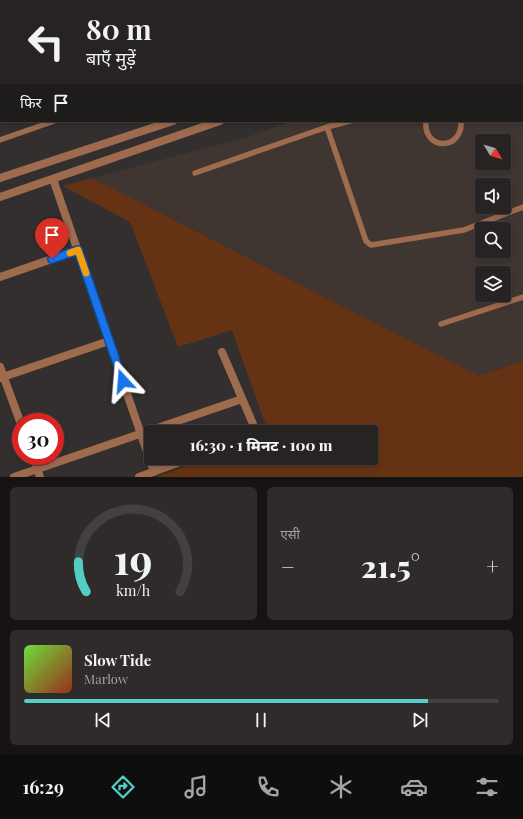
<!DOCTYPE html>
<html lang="hi">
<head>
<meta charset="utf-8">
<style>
	:root { --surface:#262322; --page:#2e2b2a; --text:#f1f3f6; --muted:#a4a4a5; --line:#424040; --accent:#54cdc7 }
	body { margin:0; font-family:"Playfair Display","Noto Sans Devanagari",serif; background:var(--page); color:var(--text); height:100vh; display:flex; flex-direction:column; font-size:15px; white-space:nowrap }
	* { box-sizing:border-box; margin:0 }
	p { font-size:13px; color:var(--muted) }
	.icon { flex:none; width:22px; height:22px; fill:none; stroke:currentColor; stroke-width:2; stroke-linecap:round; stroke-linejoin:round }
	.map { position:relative; height:477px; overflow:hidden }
	.side { display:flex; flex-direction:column; gap:10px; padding:10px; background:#151313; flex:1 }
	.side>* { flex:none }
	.banner { position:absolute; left:0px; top:0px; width:523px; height:122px; box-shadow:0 2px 6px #0003,0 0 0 1px var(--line); background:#262322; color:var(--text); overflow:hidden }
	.needle { width:26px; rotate:128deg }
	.controls { position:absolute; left:475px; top:134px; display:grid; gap:8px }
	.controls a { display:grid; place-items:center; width:36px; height:36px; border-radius:4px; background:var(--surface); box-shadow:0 2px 6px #0003,0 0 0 1px var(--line); font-size:20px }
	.speed { position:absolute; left:12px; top:413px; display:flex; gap:8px; font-size:20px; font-weight:700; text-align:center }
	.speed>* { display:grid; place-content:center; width:52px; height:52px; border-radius:50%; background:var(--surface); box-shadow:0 2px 6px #0003,0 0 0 1px var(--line); line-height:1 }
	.speed .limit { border:6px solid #d22; background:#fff; color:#111 }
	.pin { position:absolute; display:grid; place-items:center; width:34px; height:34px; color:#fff; margin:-41px -17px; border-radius:50% 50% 50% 0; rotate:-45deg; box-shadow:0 0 4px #0007 }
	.pin .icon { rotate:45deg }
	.me { position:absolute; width:44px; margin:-22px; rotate:341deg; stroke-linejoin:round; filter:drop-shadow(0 0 3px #0008) }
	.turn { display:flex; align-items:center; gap:14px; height:84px; padding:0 20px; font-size:18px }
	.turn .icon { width:52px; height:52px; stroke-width:2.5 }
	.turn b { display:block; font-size:28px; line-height:34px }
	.then { display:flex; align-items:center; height:38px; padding:0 20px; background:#0003; gap:8px; font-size:15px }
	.big { font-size:30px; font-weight:800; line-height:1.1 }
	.side .tile { flex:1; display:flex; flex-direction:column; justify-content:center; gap:6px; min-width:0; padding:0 14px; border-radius:6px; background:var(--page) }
	.side .dial { align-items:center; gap:0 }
	.dial svg { height:104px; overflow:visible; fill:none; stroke:var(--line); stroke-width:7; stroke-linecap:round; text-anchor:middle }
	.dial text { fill:var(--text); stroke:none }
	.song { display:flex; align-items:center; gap:12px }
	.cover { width:48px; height:48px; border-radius:6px; background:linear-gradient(135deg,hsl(100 70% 55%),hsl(10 70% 35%)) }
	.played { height:4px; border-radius:2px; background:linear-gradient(90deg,var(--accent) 85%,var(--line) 85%) }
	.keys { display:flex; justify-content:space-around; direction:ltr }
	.heat { display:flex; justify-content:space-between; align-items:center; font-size:22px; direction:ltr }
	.side .tiles { flex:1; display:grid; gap:10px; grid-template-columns:1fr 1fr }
	.tile:last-child { grid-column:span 2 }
	.trip { position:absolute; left:144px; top:425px; width:234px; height:40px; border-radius:4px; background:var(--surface); box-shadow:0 2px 6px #0003,0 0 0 1px var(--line); font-weight:800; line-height:40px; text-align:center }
	.dock { display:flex; height:64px; justify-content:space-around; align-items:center; background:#0f0e0e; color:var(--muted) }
	.dock .icon { width:28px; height:28px }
	.dock .active { color:var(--accent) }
	.dock b { font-size:18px; color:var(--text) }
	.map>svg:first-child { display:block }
	.built { fill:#3f3632; fill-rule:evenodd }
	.green { fill:#653314 }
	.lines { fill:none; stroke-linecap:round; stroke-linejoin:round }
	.lane { stroke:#9e6b4f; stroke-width:5.5 }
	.street { stroke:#9e6b4f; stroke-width:8 }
	.route-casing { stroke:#114b97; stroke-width:10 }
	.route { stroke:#1a73e8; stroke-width:7 }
	.slow { stroke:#f59e0b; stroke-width:7 }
</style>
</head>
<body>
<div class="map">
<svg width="523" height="477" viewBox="0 0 523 477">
	<rect width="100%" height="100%" fill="#322f2e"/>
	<path class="built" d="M250 0H433V1H250Z
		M522 47H523V361L479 376 92 178 248 137 292 121H522ZM482 141H504V163H482ZM482 185H504V207H482ZM482 229H504V251H482ZM482 273H504V295H482Z"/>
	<path class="green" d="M92 178 479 376 523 361V477H156L209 458H371V432H268L232 330 178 347 130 222 63 186Z"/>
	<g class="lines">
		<path class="lane" d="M78 1 81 0
			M0 28H1
			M522 38H523
			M522 115 523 118
			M426 121C423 151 463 151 461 121
			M327 127 366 241 371 245 464 230 523 207
			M0 140 54 121
			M195 173 327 127 350 121
			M441 324 523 297"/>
		<path class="street" d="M227 0V1
			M436 0 437 1
			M454 0V1
			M522 1H523
			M522 16H523
			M0 178 173 121
			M53 179 154 472
			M0 197 220 121
			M0 277 78 250
			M222 352 253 424 254 432
			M0 367 21 424
			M0 378 109 341
			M33 456 40 477
			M14 477 242 399
			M139 477 191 458"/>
	</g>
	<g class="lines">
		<defs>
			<path id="route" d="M52 259 78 250 123 381"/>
		</defs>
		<use href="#route" class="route-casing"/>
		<use href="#route" class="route"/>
		<path class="slow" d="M70 253 78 250 86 273"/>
	</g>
</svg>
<div class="controls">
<a><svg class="needle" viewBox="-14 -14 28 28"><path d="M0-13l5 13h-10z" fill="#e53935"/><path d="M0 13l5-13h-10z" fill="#a4a4a5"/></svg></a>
<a><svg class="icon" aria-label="sound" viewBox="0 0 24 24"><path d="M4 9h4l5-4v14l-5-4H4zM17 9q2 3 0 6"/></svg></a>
<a><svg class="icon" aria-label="search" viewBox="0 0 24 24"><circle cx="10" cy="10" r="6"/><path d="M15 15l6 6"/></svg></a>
<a><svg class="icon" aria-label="layers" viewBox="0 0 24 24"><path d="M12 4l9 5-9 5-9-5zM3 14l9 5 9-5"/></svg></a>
</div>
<div class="speed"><div class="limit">30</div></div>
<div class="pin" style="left:52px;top:259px;background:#d93025"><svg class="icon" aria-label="arrive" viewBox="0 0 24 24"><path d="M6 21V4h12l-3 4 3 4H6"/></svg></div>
<svg class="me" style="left:123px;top:381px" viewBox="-20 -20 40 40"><path d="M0-17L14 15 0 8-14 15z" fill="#1a73e8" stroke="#fff" stroke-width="4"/></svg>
<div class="trip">16:30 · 1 मिनट · 100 m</div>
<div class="banner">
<div class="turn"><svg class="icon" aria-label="left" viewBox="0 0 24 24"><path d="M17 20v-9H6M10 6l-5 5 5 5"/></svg><div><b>80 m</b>बाएँ मुड़ें</div></div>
<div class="then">फिर<svg class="icon" aria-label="arrive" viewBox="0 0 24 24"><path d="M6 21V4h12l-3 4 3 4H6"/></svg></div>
</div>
</div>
<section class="side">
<div class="tiles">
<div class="tile dial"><svg viewBox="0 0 100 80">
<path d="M14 69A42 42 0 1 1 86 69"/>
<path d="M14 69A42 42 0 0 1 8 46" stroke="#54cdc7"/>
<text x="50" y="56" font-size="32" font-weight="700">19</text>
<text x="50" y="72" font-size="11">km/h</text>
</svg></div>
<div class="tile"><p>एसी</p>
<div class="heat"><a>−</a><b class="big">21.5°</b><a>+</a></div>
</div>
<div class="tile">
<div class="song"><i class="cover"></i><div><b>Slow Tide</b><p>Marlow</p></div></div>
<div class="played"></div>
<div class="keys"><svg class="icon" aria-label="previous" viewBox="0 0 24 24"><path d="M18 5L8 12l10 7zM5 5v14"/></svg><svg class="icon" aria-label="pause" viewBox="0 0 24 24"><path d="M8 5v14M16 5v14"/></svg><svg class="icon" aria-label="next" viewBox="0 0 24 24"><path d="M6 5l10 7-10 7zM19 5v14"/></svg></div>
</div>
</div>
</section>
<nav class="dock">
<b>16:29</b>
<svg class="icon active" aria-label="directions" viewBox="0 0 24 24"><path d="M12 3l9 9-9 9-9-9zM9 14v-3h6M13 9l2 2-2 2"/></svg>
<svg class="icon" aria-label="music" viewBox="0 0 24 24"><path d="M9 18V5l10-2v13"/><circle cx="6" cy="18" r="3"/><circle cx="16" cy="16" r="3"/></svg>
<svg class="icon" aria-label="phone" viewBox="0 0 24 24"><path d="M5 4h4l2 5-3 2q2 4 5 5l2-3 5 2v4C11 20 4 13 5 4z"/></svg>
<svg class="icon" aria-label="climate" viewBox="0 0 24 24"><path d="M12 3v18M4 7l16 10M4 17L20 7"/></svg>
<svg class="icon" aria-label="car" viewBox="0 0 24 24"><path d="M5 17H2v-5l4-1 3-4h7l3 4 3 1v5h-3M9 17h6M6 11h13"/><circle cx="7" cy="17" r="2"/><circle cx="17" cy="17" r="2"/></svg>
<svg class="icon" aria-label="filters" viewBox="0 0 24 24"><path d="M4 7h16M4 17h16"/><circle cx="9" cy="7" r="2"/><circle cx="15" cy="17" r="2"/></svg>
</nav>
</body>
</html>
